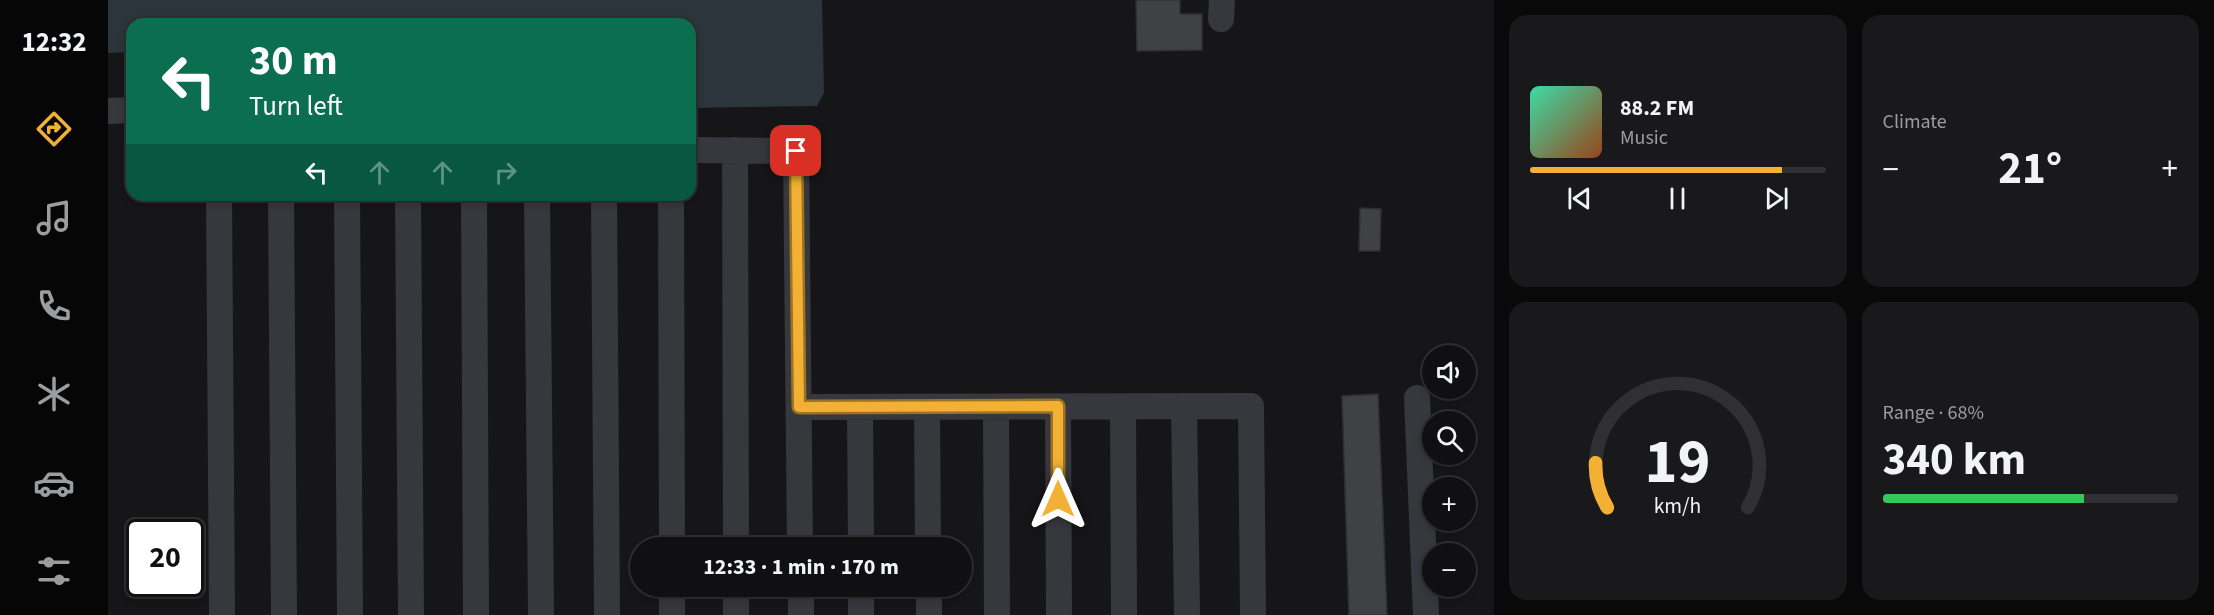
<!DOCTYPE html>
<html lang="en">
<head>
<meta charset="utf-8">
<style>
	:root { --surface:#101012; --page:#19191b; --text:#f1f3f6; --muted:#9c9d9f; --line:#303032; --accent:#f2b134 }
	body { margin:0; font-family:"Source Sans 3",sans-serif; background:var(--page); color:var(--text); height:100vh; display:flex; flex-direction:column; font-size:22px; white-space:nowrap }
	* { box-sizing:border-box; margin:0 }
	p { font-size:20px; color:var(--muted) }
	.icon { flex:none; width:33px; height:33px; fill:none; stroke:currentColor; stroke-width:2; stroke-linecap:round; stroke-linejoin:round }
	.map { position:relative; flex:1; overflow:hidden }
	.details { display:flex; flex-direction:column; gap:15px; padding:15px; background:#09090a; width:720px }
	.details>* { flex:none }
	.top-card { position:absolute; left:18px; top:18px; width:570px; height:183px; border-radius:18px; box-shadow:0 3px 9px #0003,0 0 0 2px var(--line); background:#0b6e4f; color:#fff; overflow:hidden }
	.controls { position:absolute; left:1314px; top:345px; display:grid; gap:12px }
	.controls a { display:grid; place-items:center; width:54px; height:54px; border-radius:50%; background:var(--surface); box-shadow:0 3px 9px #0003,0 0 0 2px var(--line); font-size:30px }
	.speed { position:absolute; left:18px; top:519px; display:flex; gap:12px; font-size:30px; font-weight:700; text-align:center }
	.speed>* { display:grid; place-content:center; width:78px; height:78px; border-radius:50%; background:var(--surface); box-shadow:0 3px 9px #0003,0 0 0 2px var(--line); line-height:1 }
	.speed .limit { border:3px solid #111; border-radius:9px; background:#fff; color:#111 }
	.pin { position:absolute; display:grid; place-items:center; width:51px; height:51px; color:#fff; margin:-26px; border-radius:12px; box-shadow:0 3px 9px #0006 }
	.me { position:absolute; width:66px; margin:-33px; rotate:0deg; stroke-linejoin:round; filter:drop-shadow(0 0 4px #0008) }
	.turn { display:flex; align-items:center; gap:21px; height:126px; padding:0 24px; font-size:27px }
	.turn .icon { width:78px; height:78px; stroke-width:2.5 }
	.turn b { display:block; font-size:42px; line-height:51px }
	.lanes { display:flex; align-items:center; height:57px; padding:0 24px; background:#0003; justify-content:center; gap:30px; direction:ltr }
	.lanes .off { opacity:.35 }
	.big { font-size:45px; font-weight:700; line-height:1.1 }
	.details .tile { flex:1; display:flex; flex-direction:column; justify-content:center; gap:9px; min-width:0; padding:0 21px; border-radius:18px; background:var(--page) }
	.details .dial { align-items:center; gap:0 }
	.dial svg { height:156px; overflow:visible; fill:none; stroke:var(--line); stroke-width:7; stroke-linecap:round; text-anchor:middle }
	.dial text { fill:var(--text); stroke:none }
	.song { display:flex; align-items:center; gap:18px }
	.cover { width:72px; height:72px; border-radius:9px; background:linear-gradient(135deg,hsl(160 70% 55%),hsl(20 70% 35%)) }
	.played { height:6px; border-radius:3px; background:linear-gradient(90deg,var(--accent) 85%,var(--line) 85%) }
	.keys { display:flex; justify-content:space-around; direction:ltr }
	.heat { display:flex; justify-content:space-between; align-items:center; font-size:33px; direction:ltr }
	.charge { height:9px; border-radius:4px; background:linear-gradient(90deg,#34c759 68%,var(--line) 0) }
	.details .tiles { flex:1; display:grid; gap:15px; grid-template-columns:repeat(2,1fr) }
	.trip { position:absolute; left:522px; top:537px; width:342px; height:60px; border-radius:30px; background:var(--surface); box-shadow:0 3px 9px #0003,0 0 0 2px var(--line); font-weight:700; line-height:60px; text-align:center }
	main { display:flex; flex:1; min-height:0 }
	.menu { display:flex; flex-direction:column; width:108px; justify-content:space-around; align-items:center; background:#060607; color:var(--muted) }
	.menu .icon { width:42px; height:42px }
	.menu .on { color:var(--accent) }
	.menu b { font-size:27px; color:var(--text) }
	.map>svg:first-child { display:block }
	.water { fill:#2c353c }
	.building { fill:#404145; stroke:#303034; stroke-width:1.5 }
	.lines { fill:none; stroke-linecap:round; stroke-linejoin:round }
	.minor { stroke:#37383d; stroke-width:26 }
	.route-casing { stroke:#9d7322; stroke-width:15 }
	.route { stroke:#f2b134; stroke-width:10 }
</style>
</head>
<body>
<main>
<nav class="menu">
<b>12:32</b>
<svg class="icon on" aria-label="directions" viewBox="0 0 24 24"><path d="M12 3l9 9-9 9-9-9zM9 14v-3h6M13 9l2 2-2 2"/></svg>
<svg class="icon" aria-label="music" viewBox="0 0 24 24"><path d="M9 18V5l10-2v13"/><circle cx="6" cy="18" r="3"/><circle cx="16" cy="16" r="3"/></svg>
<svg class="icon" aria-label="phone" viewBox="0 0 24 24"><path d="M5 4h4l2 5-3 2q2 4 5 5l2-3 5 2v4C11 20 4 13 5 4z"/></svg>
<svg class="icon" aria-label="climate" viewBox="0 0 24 24"><path d="M12 3v18M4 7l16 10M4 17L20 7"/></svg>
<svg class="icon" aria-label="car" viewBox="0 0 24 24"><path d="M5 17H2v-5l4-1 3-4h7l3 4 3 1v5h-3M9 17h6M6 11h13"/><circle cx="7" cy="17" r="2"/><circle cx="17" cy="17" r="2"/></svg>
<svg class="icon" aria-label="filters" viewBox="0 0 24 24"><path d="M4 7h16M4 17h16"/><circle cx="9" cy="7" r="2"/><circle cx="15" cy="17" r="2"/></svg>
</nav>
<div class="map">
<svg width="1386" height="615" viewBox="0 0 1386 615">
	<rect width="100%" height="100%" fill="#161618"/>
	<path class="water" d="M0 0H714L716 93 709 106 582 108V24H24V52L0 53Z"/>
	<path class="building" d="M1028 0H1072V14H1094V50L1029 51Z
		M1252 208 1273 209 1272 251H1251Z
		M1270 394 1279 615H1241L1234 396Z"/>
	<g class="lines">
		<path class="minor" d="M1113 19 1114 0
			M0 111 24 110
			M582 150 688 151 692 548
			M627 150 628 548
			M111 195 114 615
			M173 195 176 615
			M239 195 242 615
			M300 195 303 615
			M366 195 368 615
			M429 195 433 615
			M496 195 499 615
			M563 195 564 548
			M1309 398 1318 615
			M1076 406 1079 615
			M691 407 1143 406 1145 615
			M752 407 753 548
			M819 407 820 548
			M888 407 889 615
			M950 407 951 615
			M1015 407 1016 615
			M564 586V615
			M628 586V615
			M693 586V615
			M753 586V615
			M821 586V615"/>
	</g>
	<g class="lines">
		<defs>
			<path id="route" d="M688 151 691 407 950 406V499"/>
		</defs>
		<use href="#route" class="route-casing"/>
		<use href="#route" class="route"/>
	</g>
</svg>
<div class="controls">
<a><svg class="icon" aria-label="sound" viewBox="0 0 24 24"><path d="M4 9h4l5-4v14l-5-4H4zM17 9q2 3 0 6"/></svg></a>
<a><svg class="icon" aria-label="search" viewBox="0 0 24 24"><circle cx="10" cy="10" r="6"/><path d="M15 15l6 6"/></svg></a>
<a>+</a>
<a>−</a>
</div>
<div class="speed"><div class="limit">20</div></div>
<div class="pin" style="left:688px;top:151px;background:#d93025"><svg class="icon" aria-label="arrive" viewBox="0 0 24 24"><path d="M6 21V4h12l-3 4 3 4H6"/></svg></div>
<svg class="me" style="left:950px;top:499px" viewBox="-20 -20 40 40"><path d="M0-17L14 15 0 8-14 15z" fill="#f2b134" stroke="#fff" stroke-width="4"/></svg>
<div class="trip">12:33 · 1 min · 170 m</div>
<div class="top-card">
<div class="turn"><svg class="icon" aria-label="left" viewBox="0 0 24 24"><path d="M17 20v-9H6M10 6l-5 5 5 5"/></svg><div><b>30 m</b>Turn left</div></div>
<div class="lanes"><svg class="icon" aria-label="left" viewBox="0 0 24 24"><path d="M17 20v-9H6M10 6l-5 5 5 5"/></svg><svg class="icon off" aria-label="ahead" viewBox="0 0 24 24"><path d="M12 20V5M6 11l6-6 6 6"/></svg><svg class="icon off" aria-label="ahead" viewBox="0 0 24 24"><path d="M12 20V5M6 11l6-6 6 6"/></svg><svg class="icon off" aria-label="right" viewBox="0 0 24 24"><path d="M7 20v-9h11M14 6l5 5-5 5"/></svg></div>
</div>
</div>
<section class="details">
<div class="tiles">
<div class="tile">
<div class="song"><i class="cover"></i><div><b>88.2 FM</b><p>Music</p></div></div>
<div class="played"></div>
<div class="keys"><svg class="icon" aria-label="previous" viewBox="0 0 24 24"><path d="M18 5L8 12l10 7zM5 5v14"/></svg><svg class="icon" aria-label="pause" viewBox="0 0 24 24"><path d="M8 5v14M16 5v14"/></svg><svg class="icon" aria-label="next" viewBox="0 0 24 24"><path d="M6 5l10 7-10 7zM19 5v14"/></svg></div>
</div>
<div class="tile"><p>Climate</p>
<div class="heat"><a>−</a><b class="big">21°</b><a>+</a></div>
</div>
<div class="tile dial"><svg viewBox="0 0 100 80">
<path d="M14 69A42 42 0 1 1 86 69"/>
<path d="M14 69A42 42 0 0 1 8 46" stroke="#f2b134"/>
<text x="50" y="56" font-size="32" font-weight="700">19</text>
<text x="50" y="72" font-size="11">km/h</text>
</svg></div>
<div class="tile"><p>Range · 68%</p><b class="big">340 km</b><div class="charge"></div></div>
</div>
</section>
</main>
</body>
</html>
